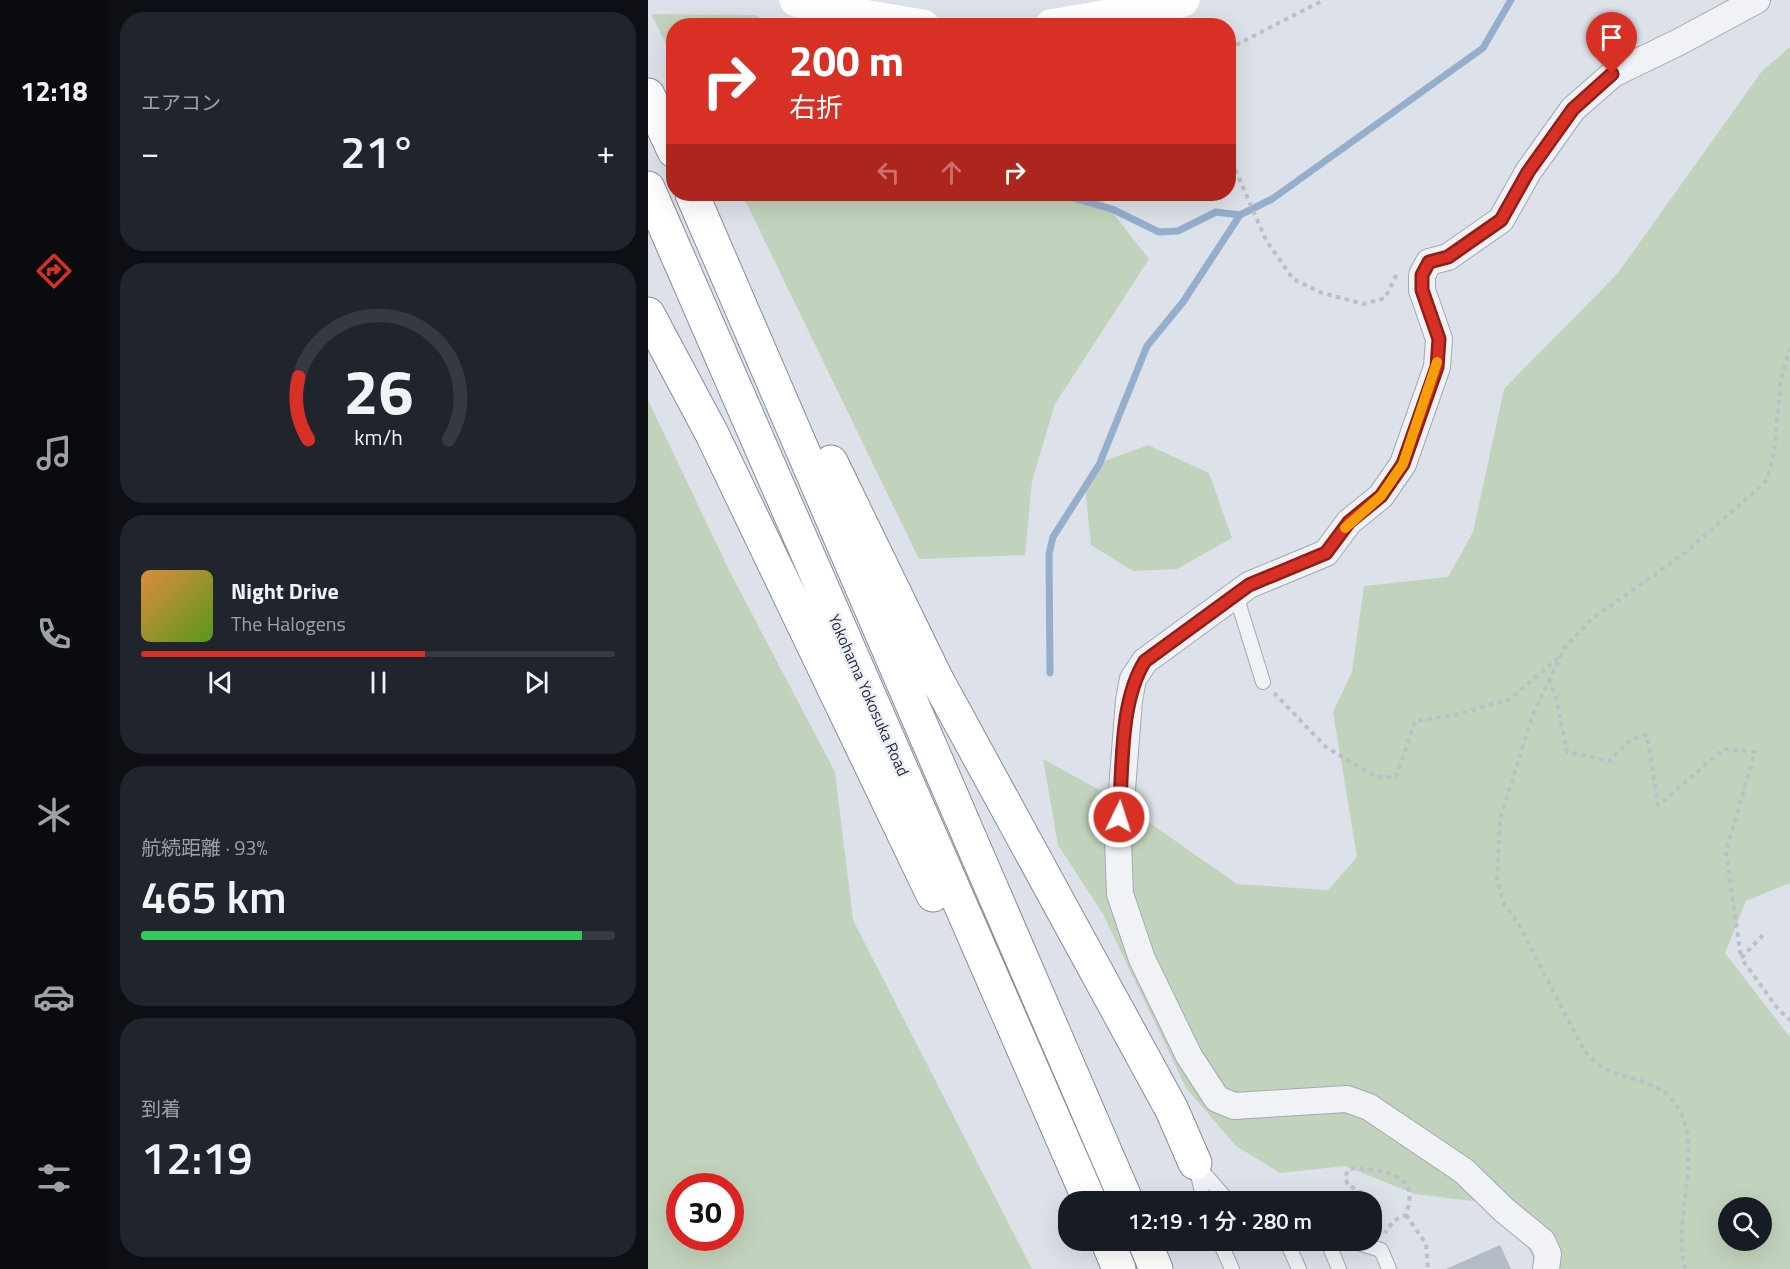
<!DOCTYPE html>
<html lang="ja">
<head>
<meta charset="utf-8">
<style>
	:root { --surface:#171b24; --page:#20242c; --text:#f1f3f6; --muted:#9ea1a6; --line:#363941; --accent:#d93025 }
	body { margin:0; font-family:"Titillium Web","Noto Sans JP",sans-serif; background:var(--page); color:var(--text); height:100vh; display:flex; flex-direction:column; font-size:22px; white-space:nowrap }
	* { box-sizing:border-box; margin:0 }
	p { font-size:20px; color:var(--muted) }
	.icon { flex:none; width:33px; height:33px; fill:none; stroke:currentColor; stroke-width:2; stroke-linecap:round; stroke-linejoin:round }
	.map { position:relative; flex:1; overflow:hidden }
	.panel { display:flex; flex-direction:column; gap:12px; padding:12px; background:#0d0f14; width:540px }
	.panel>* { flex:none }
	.guide { position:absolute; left:18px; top:18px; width:570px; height:183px; border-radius:24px; box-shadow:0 6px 24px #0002; background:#d93025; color:#fff; overflow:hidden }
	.fabs { position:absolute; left:1070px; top:1197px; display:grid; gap:12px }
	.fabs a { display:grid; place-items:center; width:54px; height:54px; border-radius:50%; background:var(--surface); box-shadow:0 6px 24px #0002; font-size:30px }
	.speed { position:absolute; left:18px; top:1173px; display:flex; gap:12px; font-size:30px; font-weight:700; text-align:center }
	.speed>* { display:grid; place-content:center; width:78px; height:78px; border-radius:50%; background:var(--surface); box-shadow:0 6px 24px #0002; line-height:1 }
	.speed .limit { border:9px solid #d22; background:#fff; color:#111 }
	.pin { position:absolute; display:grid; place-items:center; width:51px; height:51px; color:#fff; margin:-62px -26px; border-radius:50% 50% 50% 0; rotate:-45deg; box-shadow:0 0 6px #0007 }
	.pin .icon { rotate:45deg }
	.me { position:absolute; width:66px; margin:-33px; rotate:4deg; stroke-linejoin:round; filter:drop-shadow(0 0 4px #0008) }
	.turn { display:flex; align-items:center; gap:21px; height:126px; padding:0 24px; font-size:27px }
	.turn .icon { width:78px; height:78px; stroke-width:2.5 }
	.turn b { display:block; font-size:42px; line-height:51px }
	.lanes { display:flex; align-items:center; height:57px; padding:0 24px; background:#0003; justify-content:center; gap:30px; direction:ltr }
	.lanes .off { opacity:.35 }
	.big { font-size:45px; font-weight:600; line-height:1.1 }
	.panel .widget { flex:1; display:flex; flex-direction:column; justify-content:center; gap:9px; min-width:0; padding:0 21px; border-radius:24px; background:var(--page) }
	.panel .dial { align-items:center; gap:0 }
	.dial svg { height:156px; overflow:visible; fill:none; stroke:var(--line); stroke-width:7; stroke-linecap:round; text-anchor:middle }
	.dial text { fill:var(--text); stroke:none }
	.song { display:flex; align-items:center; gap:18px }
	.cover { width:72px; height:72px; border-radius:9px; background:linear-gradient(135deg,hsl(30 70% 55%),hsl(90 70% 35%)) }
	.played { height:6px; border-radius:3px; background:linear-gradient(90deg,var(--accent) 60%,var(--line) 60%) }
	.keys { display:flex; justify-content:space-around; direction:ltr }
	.heat { display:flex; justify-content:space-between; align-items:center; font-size:33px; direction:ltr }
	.charge { height:9px; border-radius:4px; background:linear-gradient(90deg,#34c759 93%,var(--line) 0) }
	.trip { position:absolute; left:410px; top:1191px; width:324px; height:60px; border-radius:24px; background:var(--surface); box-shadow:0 6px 24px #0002; font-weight:600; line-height:60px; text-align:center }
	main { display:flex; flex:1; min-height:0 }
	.tabs { display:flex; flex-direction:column; width:108px; justify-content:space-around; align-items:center; background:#090b0e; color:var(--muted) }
	.tabs .icon { width:42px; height:42px }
	.tabs .current { color:var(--accent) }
	.tabs b { font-size:27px; color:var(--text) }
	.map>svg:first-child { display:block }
	.green { fill:#c2d3bd; fill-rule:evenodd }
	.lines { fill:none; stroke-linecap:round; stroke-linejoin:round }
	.stream { stroke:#94aecc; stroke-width:7 }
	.building { fill:#b4bac6 }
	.lane-casing { stroke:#a2a8b3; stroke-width:16 }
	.street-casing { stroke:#a2a8b3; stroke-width:28 }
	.highway-casing { stroke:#838ea0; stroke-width:35 }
	.path { stroke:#bbbfc7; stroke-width:4; stroke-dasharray:4.5 4.5; stroke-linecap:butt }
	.lane { stroke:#f0f2f6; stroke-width:14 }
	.street { stroke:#f0f2f6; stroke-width:26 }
	.secondary { stroke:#fff; stroke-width:33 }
	.highway { stroke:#fff; stroke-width:33 }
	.route-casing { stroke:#8d1f18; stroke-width:15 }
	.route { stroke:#d93025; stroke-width:10 }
	.slow { stroke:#f59e0b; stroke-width:10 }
	.labels { text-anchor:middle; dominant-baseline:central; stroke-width:5; stroke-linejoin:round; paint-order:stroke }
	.street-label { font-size:16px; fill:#252f41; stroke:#edf0f6 }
</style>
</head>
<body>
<main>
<nav class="tabs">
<b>12:18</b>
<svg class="icon current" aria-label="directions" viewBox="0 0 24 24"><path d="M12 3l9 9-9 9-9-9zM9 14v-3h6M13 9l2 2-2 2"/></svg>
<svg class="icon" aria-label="music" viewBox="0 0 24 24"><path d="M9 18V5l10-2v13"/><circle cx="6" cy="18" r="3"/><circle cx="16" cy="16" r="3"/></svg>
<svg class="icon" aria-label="phone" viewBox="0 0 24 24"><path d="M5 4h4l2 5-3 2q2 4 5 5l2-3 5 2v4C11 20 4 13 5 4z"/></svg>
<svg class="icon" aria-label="climate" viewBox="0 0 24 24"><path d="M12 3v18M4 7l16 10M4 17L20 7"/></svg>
<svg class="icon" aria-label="car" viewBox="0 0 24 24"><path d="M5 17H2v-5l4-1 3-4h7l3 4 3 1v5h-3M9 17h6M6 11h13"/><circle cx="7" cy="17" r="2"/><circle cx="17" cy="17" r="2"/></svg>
<svg class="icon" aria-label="filters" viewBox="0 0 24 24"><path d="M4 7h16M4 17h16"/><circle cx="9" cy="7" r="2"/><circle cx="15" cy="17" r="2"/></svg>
</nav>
<section class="panel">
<div class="widget"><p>エアコン</p>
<div class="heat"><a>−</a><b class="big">21°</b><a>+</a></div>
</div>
<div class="widget dial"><svg viewBox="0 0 100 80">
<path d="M14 69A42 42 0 1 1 86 69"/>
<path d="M14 69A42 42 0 0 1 9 37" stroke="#d93025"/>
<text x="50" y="56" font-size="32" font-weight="700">26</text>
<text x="50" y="72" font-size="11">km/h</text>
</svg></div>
<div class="widget">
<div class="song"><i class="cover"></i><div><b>Night Drive</b><p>The Halogens</p></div></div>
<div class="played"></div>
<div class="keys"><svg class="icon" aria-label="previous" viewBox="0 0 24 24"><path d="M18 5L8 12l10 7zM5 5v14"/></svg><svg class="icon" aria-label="pause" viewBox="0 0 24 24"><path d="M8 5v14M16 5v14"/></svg><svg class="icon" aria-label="next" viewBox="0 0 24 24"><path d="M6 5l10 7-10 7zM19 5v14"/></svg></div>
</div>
<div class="widget"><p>航続距離 · 93%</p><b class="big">465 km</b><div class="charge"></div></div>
<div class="widget"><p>到着</p><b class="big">12:19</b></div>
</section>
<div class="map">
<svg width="1142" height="1269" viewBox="0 0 1142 1269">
	<rect width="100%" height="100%" fill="#dde1e9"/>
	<path class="green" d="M3 14 109 15 119 25 26 26 25 58Z
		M1142 47V883L1098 901 1077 953 1142 1037V1269H891L858 1205 767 1194 697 1166 632 1173 588 1146 538 1088 455 914 410 845 395 759 466 798 589 884 680 890 709 857 685 712 704 672 716 586 800 577 825 532 856 389 970 273 1114 71ZM1080 1208H1113V1240H1080Z
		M94 194H450L501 259 407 404 384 481 377 555 271 559Z
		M0 400 81 570 187 772 205 920 384 1269H0ZM32 1186H82V1238H32Z
		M500 445 561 473 584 538 529 569 485 571 443 545 437 487 456 461Z"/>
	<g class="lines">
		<path class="stream" d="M411 194 464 209 511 232 530 231 568 212 592 215
			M402 673 401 554 405 537 451 465 499 346 535 302 592 215 624 199 835 48 863 0"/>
	</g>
	<path class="building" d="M852 1245 863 1269H798Z"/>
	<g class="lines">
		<defs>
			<path id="lane" d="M588 595 615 682
				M547 1163 581 1202
				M548 1165 556 1202
				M571 1240 584 1269
				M638 1240 651 1269
				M679 1240 691 1269
				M700 1240 733 1250 741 1269"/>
			<path id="street" d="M898 1269 900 1254 894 1241 856 1210 816 1171 721 1107 699 1099 586 1106 569 1099 541 1056 494 959 472 894 470 841 481 700 485 679 497 661 601 585 678 553 701 522 733 496 755 464 789 367 791 339 774 290V275L781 262 800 257 853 220 880 172 925 109 965 74 1031 42 1109 0"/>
			<path id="highway" d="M0 95 26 151
				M0 188 442 1202
				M44 194 479 1202
				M0 314 64 434 285 895
				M183 462 288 678 524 1110 547 1163
				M459 1240 471 1269
				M496 1240 508 1269"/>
		</defs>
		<use href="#lane" class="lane-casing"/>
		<use href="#street" class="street-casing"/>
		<use href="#highway" class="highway-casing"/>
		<path class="path" d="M580 49 676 0
			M580 153 618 240 645 279 674 293 716 304 737 298 749 274
			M901 679 908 697 919 752 962 761 983 739 999 735 1010 805 1076 749 1107 752 1078 851 1093 958
			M626 693 678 747 728 777H748L767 721 807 715 862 699 910 658
			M1115 935 1093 958 1130 1009 1142 1020
			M718 1202 713 1192 700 1185 697 1177 701 1169C715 1167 752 1171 759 1186 764 1195 760 1207 758 1215L745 1221 737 1233
			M758 1215 778 1244 780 1269
			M1037 1269C1023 1218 1060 1143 1025 1101 1007 1078 973 1080 951 1065 946 1061 942 1056 937 1052L871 925 856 904 849 880 852 819 885 714 917 647 944 619 1037 553 1119 480 1126 453 1133 378 1142 348"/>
		<use href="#lane" class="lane"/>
		<use href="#street" class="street"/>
		<path class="secondary" d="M148 0 184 11 275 26
			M403 26 518 6 535 0"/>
		<use href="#highway" class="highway"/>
	</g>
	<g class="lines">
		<defs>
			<path id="route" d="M471 817C475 769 471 702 497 661L601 585 678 553 701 522 733 496 755 464 789 367 791 339 774 290V275L781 262 800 257 853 220 880 172 925 109 964 74"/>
		</defs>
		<use href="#route" class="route-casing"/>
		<use href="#route" class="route"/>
		<path class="slow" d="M697 528 733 496 755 464 789 362"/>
	</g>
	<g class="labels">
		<g class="street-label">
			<text transform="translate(221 695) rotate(66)">Yokohama Yokosuka Road</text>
		</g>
	</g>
</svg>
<div class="fabs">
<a><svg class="icon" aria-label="search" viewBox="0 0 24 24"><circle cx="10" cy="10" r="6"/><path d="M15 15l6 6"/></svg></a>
</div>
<div class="speed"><div class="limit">30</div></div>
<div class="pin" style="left:964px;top:74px;background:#d93025"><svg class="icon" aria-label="arrive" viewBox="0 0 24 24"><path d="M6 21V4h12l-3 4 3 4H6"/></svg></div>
<svg class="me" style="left:471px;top:817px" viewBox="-20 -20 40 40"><circle r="17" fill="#d93025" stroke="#fff" stroke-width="3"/><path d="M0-11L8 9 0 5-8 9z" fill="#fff"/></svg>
<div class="trip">12:19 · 1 分 · 280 m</div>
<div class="guide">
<div class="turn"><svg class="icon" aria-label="right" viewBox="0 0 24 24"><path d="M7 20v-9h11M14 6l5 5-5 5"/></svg><div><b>200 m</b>右折</div></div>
<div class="lanes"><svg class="icon off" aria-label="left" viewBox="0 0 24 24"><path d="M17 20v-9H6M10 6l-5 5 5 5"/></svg><svg class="icon off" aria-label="ahead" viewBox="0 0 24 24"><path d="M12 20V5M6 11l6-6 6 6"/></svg><svg class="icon" aria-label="right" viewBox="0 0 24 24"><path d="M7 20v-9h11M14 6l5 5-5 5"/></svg></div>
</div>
</div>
</main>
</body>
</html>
